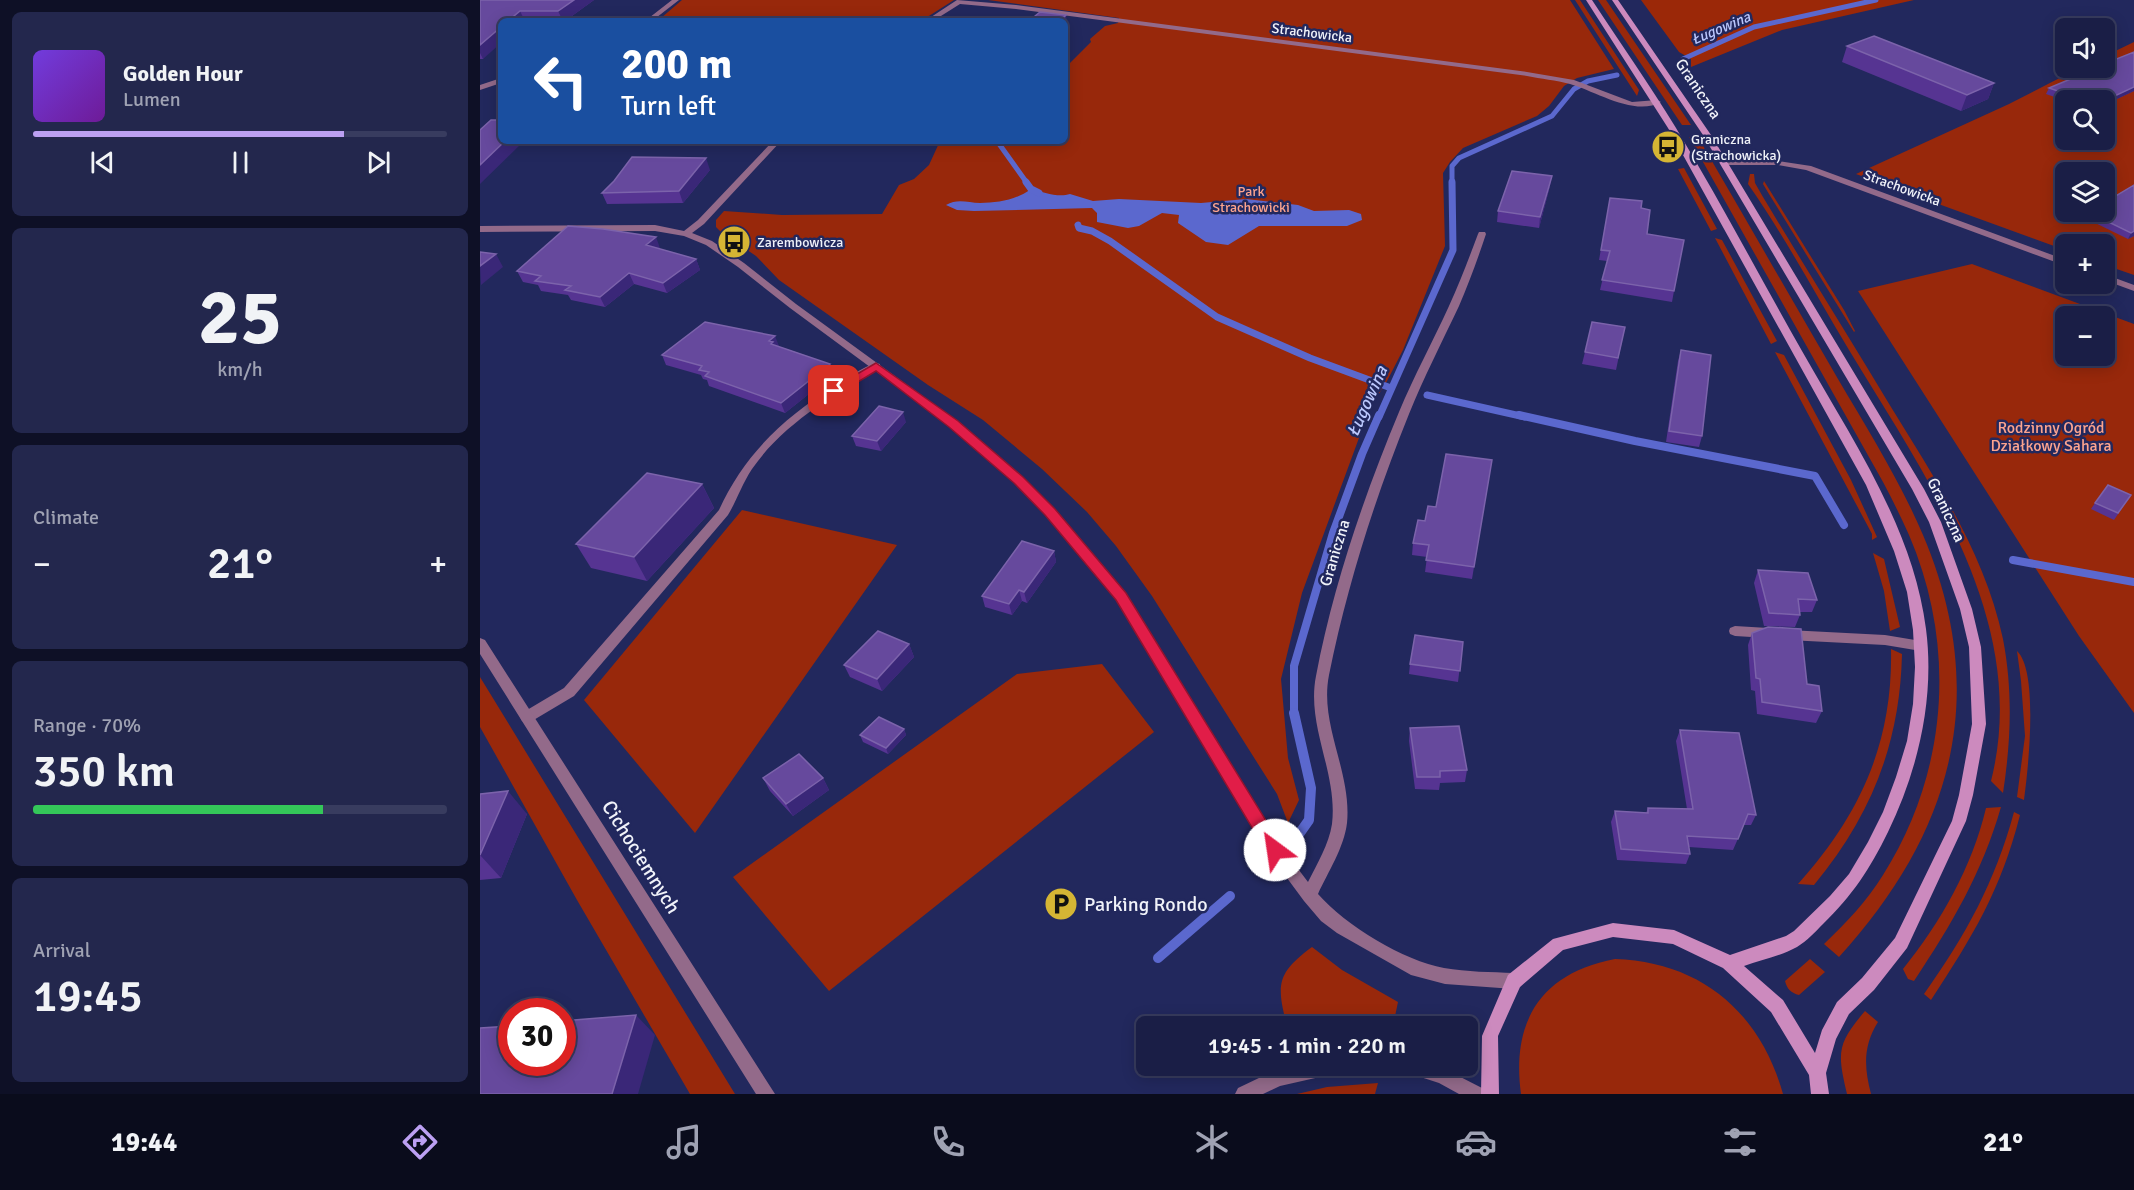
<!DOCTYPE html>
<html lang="en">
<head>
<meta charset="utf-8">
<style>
	:root { --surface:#1a1e46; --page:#23274d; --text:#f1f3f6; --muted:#9fa2b3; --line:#383c5f; --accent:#bca0f2 }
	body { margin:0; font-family:Signika,sans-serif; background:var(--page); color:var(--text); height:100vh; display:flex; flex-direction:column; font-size:22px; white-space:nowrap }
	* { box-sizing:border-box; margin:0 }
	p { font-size:20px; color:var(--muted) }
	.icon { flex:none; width:33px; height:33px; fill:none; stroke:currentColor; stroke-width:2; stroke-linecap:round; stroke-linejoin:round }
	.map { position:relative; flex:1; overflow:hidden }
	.sheet { display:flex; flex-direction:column; gap:12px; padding:12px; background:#0e1026; width:480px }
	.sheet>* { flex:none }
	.guide { position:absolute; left:18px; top:18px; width:570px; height:126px; border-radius:9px; box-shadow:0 3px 15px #0003,0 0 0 2px var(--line); background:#1a4fa0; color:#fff; overflow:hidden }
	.tools { position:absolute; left:1575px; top:18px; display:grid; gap:12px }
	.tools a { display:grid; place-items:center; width:60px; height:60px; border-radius:9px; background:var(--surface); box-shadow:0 3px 15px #0003,0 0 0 2px var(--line); font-size:30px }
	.speed { position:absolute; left:18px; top:998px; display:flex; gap:12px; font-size:30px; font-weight:700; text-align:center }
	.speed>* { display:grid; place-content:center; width:78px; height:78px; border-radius:50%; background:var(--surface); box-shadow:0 3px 15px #0003,0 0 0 2px var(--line); line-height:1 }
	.speed .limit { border:9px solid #d22; background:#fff; color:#111 }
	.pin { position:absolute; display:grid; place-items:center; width:51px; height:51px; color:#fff; margin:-26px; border-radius:12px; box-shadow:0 3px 9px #0006 }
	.me { position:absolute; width:66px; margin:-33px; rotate:329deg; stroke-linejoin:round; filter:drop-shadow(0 0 4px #0008) }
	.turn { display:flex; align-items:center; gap:21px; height:126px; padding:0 24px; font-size:27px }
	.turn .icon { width:78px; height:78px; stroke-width:2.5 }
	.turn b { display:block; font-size:42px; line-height:51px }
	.big { font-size:45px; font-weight:600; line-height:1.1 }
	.sheet .widget { flex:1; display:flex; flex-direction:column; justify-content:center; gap:9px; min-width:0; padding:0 21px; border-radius:9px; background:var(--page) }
	.sheet .dial { align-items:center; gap:0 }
	.dial b { font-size:78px; line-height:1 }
	.song { display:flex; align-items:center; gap:18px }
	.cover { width:72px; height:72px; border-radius:9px; background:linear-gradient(135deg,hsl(260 70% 55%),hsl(280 70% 35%)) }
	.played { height:6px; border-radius:3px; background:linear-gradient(90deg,var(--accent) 75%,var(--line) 75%) }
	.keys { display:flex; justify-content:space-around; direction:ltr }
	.heat { display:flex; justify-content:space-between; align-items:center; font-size:33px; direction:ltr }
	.charge { height:9px; border-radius:4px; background:linear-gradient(90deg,#34c759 70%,var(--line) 0) }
	.trip { position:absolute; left:656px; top:1016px; width:342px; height:60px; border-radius:9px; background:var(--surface); box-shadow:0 3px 15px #0003,0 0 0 2px var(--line); font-weight:600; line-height:60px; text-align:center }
	.tab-bar { display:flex; height:96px; justify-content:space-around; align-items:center; background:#0a0c1c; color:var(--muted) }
	.tab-bar .icon { width:42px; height:42px }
	.tab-bar .current { color:var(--accent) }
	.tab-bar b { font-size:27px; color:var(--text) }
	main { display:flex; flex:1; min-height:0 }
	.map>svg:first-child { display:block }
	.green { fill:#98280b; fill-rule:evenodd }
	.forest { fill:#9b2808 }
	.water { fill:#5b68ce }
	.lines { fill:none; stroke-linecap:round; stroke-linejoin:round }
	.stream-far3 { stroke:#5b68ce; stroke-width:5 }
	.stream-far2 { stroke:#5b68ce; stroke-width:7 }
	.stream-far1 { stroke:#5b68ce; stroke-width:8 }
	.stream { stroke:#5b68ce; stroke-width:10 }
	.lane { fill:#936a8a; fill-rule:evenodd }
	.street { fill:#936a8a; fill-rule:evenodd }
	.secondary { fill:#cc8abe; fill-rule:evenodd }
	.wall { fill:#563492 }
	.shaded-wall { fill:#3a2778 }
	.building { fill:#66499d; stroke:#7c63ab; stroke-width:1.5 }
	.route { fill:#e11d48; stroke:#92132f; stroke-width:1.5 }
	.labels { text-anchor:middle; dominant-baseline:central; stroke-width:5; stroke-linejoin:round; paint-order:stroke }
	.far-street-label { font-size:14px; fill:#f0f2f9; stroke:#22285d }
	.far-poi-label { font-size:14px; fill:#f0f2f9; stroke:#22285d; text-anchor:start }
	.far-park-label { font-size:14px; fill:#fda48e; stroke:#22285d }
	.far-water-label { font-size:15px; font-style:italic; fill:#bbc7fc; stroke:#22285d }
	.street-label { font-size:16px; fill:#f0f2f9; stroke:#22285d }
	.park-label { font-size:16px; fill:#fda48e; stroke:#22285d }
	.water-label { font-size:18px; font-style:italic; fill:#bbc7fc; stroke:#22285d }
	.near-street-label { font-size:20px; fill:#f0f2f9; stroke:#22285d }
	.near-poi-label { font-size:20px; fill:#f0f2f9; stroke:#22285d; text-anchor:start }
</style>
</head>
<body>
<main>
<section class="sheet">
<div class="widget">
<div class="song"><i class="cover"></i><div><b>Golden Hour</b><p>Lumen</p></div></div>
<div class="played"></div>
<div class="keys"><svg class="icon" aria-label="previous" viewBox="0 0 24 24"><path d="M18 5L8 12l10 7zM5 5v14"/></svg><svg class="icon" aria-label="pause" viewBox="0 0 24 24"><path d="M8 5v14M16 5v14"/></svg><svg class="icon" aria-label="next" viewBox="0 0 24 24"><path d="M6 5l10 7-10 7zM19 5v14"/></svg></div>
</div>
<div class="widget dial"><b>25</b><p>km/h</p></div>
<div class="widget"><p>Climate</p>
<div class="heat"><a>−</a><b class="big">21°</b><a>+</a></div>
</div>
<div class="widget"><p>Range · 70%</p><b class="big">350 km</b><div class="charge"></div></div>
<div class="widget"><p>Arrival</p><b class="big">19:45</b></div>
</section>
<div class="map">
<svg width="1654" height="1094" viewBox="0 0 1654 1094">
	<rect width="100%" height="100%" fill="#22285d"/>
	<path class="green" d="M202 0H474L441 21H184L181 18Z
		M508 0H1090L1134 69 1097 78 1084 86 1069 106 1057 116 983 148 970 162 963 173 965 246 923 350 907 381 890 408 822 593 801 679 808 758 819 800 808 823 797 794 672 596 636 546 607 512 562 469 503 420 448 385 299 280 276 256 251 239 257 236 247 231 242 233 236 227V220L244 211 302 215 402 214 419 185 434 179 449 165 460 141H585V68L611 42 610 39 625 26 638 23 639 18Z
		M1095 0H1100L1159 90 1157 96Z
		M1118 0H1126L1211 125H1202Z
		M1654 42V275L1625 265 1624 244H1586L1585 250 1376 174 1529 104 1599 68H1624L1625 56ZM1586 100H1624V140H1586ZM1586 172H1624V212H1586Z
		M1209 137H1218L1233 163C1275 235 1316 307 1358 379 1388 430 1420 481 1443 535 1511 695 1473 832 1359 957L1344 944C1366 923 1387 901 1403 875 1468 772 1477 647 1429 535 1421 517 1412 499 1403 482Z
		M1204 168 1237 229 1231 231 1198 169Z
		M1270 174H1274L1275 183 1283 197C1325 267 1369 337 1411 407 1456 480 1505 554 1523 639 1533 691 1531 741 1523 793L1511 781C1551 622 1447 479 1369 350 1336 295 1305 237 1268 184Z
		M1284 181 1364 310 1375 331 1374 332 1289 194 1283 184Z
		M1235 238 1242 240 1297 341 1291 344Z
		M1492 264 1654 324V713L1599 636 1378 291ZM1586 316H1624V356H1586Z
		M1295 352 1304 355 1371 480 1397 537 1392 540V534Z
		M262 510 417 545 215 833 104 700Z
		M1393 553 1404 559 1420 627 1410 631 1404 591Z
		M1411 649 1422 654C1420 744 1391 816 1334 885L1318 884C1380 815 1413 743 1411 649Z
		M1537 651C1559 671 1548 771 1544 800L1537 797 1545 736 1541 681Z
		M622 664 674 732 349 991 253 877 537 674Z
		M0 677 255 1094H210L97 900 0 727Z
		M1521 807C1502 873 1472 924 1434 981L1428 979 1423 969C1461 922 1492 867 1506 808Z
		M1534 812 1540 815C1521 890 1493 936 1451 1000L1444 994C1486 935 1515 882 1534 812Z
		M832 947 862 970 918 1002 913 1026H807C796 984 797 973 832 947Z
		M1135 959C1221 962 1280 1012 1303 1094H1041C1031 1021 1061 973 1135 959Z
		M1330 959 1345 972 1319 995C1311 993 1307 989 1305 981Z
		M1385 1011 1398 1022C1383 1046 1384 1067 1391 1094H1367C1357 1052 1357 1044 1385 1011Z
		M898 1083 895 1094H817L847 1087Z"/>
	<path class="forest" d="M1161 0H1434L1302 30 1211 67V59L1199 52Z"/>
	<path class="water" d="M551 189C563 192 578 198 590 194L613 201 639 199 721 203 766 199 818 205 834 211 869 210 881 214 882 220 867 226H779L748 245 726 242 698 223 699 215 682 213 659 226 648 228 617 222V213L612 208 494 211 477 210 466 205C478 198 488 203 500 203 518 203 536 200 551 189Z"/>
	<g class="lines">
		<path class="stream-far3" d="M1203 59 1274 27 1396 0
			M517 141 547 183
			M972 183V166L979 158 1072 116 1094 89 1108 81 1137 75"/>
		<path class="stream-far2" d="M546 182 551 189 559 193
			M598 225 599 228 612 231 630 241 737 317 830 358 911 388
			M947 395 1045 417
			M899 417 973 250 972 182"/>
		<path class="stream-far1" d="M1039 415 1155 441 1335 476 1364 525
			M1533 560 1654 582
			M814 715V666L853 533 882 454 899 415"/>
		<path class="stream" d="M814 713 831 788 829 820 817 837
			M678 958 750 896"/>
		<path class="lane" d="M396 363 400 364V368C353 395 303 424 272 469 262 484 257 500 248 515L94 696 52 721 47 723 42 721 40 717 42 713 84 688 239 510C264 455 304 417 355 386 368 378 382 367 396 363Z
			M1255 626 1288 628 1293 630 1294 633 1293 636 1288 638 1255 636 1250 634 1249 631 1250 628Z
			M1308 630 1405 635 1441 641 1446 642 1447 646 1446 650 1441 651 1405 645 1308 640 1303 638 1302 635 1303 632Z"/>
		<path class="street" d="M192 0H199L172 21H165Z
			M477 0 536 5 1047 72 1094 80 1152 102 1177 100 1181 102C1155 117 1115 91 1090 84 1076 80 1061 79 1047 76L536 9 480 4 453 21H445Z
			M21 78V83L0 90V85Z
			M293 141H301L224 224 212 233 232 241 264 263 316 304 478 422 543 477 574 509 645 593 800 845 828 882C837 864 849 844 852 824 858 773 826 726 836 676 853 586 884 496 919 412 934 376 953 341 969 306 980 282 989 258 998 234L999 232H1005L1006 234C998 258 989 283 979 306 962 342 944 377 929 414 895 498 867 586 849 675 839 725 872 772 867 823 864 848 848 872 838 894 865 925 924 961 964 968 987 972 1011 972 1034 973L1040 975 1042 981 1040 987 1034 989 965 984 931 975 857 933 841 921 824 901 790 855 637 599 566 515 535 483 470 426 310 308 258 267 226 245 204 236 175 231 0 232V226L175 225 204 231 218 220Z
			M1241 161H1298L1331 166 1586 260V266L1326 170 1298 165H1241Z
			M1624 274 1654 285V291L1624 280Z
			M0 638 5 640 295 1094H276L0 654Z
			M817 1065H862L859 1071 853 1074 800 1086 783 1094H755L758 1088 798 1069Z
			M919 1065H957L1002 1088 1005 1094H979L959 1083 922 1071Z"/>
		<path class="secondary" d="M1106 0H1112C1140 43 1170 85 1196 128 1240 201 1280 277 1322 351 1371 438 1433 527 1446 629 1455 699 1438 770 1408 832 1390 869 1372 896 1343 924 1335 932 1327 941 1317 947 1301 956 1281 960 1264 966L1303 1000 1335 1053 1342 1030 1357 1002 1382 978 1415 938 1472 821 1479 795 1492 724 1489 647 1480 609 1449 522 1432 489 1223 135 1132 0H1138L1231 135 1444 489 1461 522 1492 609 1501 647 1506 724 1493 795 1486 821 1427 948 1394 990 1369 1014 1356 1039 1346 1073 1349 1094H1331L1329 1075 1291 1012 1243 968 1193 944 1133 937 1083 950 1040 987 1018 1036 1019 1094H1001L1002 1036 1028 975 1073 939 1133 923 1194 930 1250 955 1306 936 1314 931 1350 896 1369 874 1388 842 1403 812 1416 777 1427 741 1433 704 1435 667 1433 630 1427 592 1414 551 1386 485 1188 128Z"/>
	</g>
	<path class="wall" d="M0 0H114L85 21H21L3 59H0Z
		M1367 46 1514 83 1508 99 1481 111 1362 62Z
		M1654 52V91L1624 105V100L1586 101 1566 94 1569 88Z
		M230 170 203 203 127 204 122 193Z
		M1654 185V236L1648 239 1605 218 1608 212Z
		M1070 186 1059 228 1017 222 1018 211Z
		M1130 198 1161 208 1167 234 1194 291 1192 302 1120 290 1127 261 1119 260Z
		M180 248 179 249 216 259 220 270 187 293 154 284 125 307 91 300 88 295 61 291 58 285 43 282 37 271Z
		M1145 327 1136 370 1102 364 1105 352Z
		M298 346 350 364 354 374 305 413 229 386 227 380 223 379 221 375 186 365 182 355 299 346Z
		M1201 350 1222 436 1219 447 1186 442 1198 361Z
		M426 422 401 451 376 446 372 436Z
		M1012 460 992 579 945 572 947 557 932 555 933 543 945 521 956 507Z
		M222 484 234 508 167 581 111 568 96 544Z
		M1651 495 1634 520 1611 509 1615 503Z
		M574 551 576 562 547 603 542 601 532 615 505 607 502 596Z
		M1278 570 1337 600 1332 612H1320V615L1315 627 1284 626 1274 583Z
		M1272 633 1327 684 1342 711 1336 723 1277 714 1275 691 1271 690 1268 645Z
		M983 642 978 682 929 674 930 664Z
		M429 644 434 657 402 691 370 677 364 665Z
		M930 728 987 770 985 782 960 783 959 790 935 789 929 741Z
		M424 729 426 735 408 754 383 742 380 735Z
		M1200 730 1276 815 1271 825H1264L1253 850 1209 847 1210 854 1206 864 1137 860 1131 822 1135 811 1166 813 1168 808 1207 809 1196 741Z
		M283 778H343L349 790 313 816 290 791Z
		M0 794 47 814 21 878 0 880Z"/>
	<path class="shaded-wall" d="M94 0H114L85 21H83L78 11Z
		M40 11 45 21H28Z
		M586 15 588 32 585 34V21H580Z
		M21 27V43L3 59 0 53V45Z
		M1514 83 1508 99 1481 111 1487 95Z
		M1654 87V91L1624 105V101Z
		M25 141H44L0 184V165Z
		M226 158 230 170 203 203 199 191Z
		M1072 176 1070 186 1059 228 1060 217Z
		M1654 231V236L1648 239 1651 233Z
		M176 237 180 248 171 255 166 245Z
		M16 254 23 267 1 285 0 266Z
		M216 259 220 270 187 293 183 283Z
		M149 273 154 284 125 307 120 297Z
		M295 336 299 346 295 349 289 341Z
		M350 364 354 374 305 413 301 403Z
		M423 412 426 422 401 451 397 441Z
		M222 484 234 508 167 581 154 557Z
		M574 551 576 562 547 603 544 592Z
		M539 590 542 601 532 615 529 604Z
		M429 644 434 657 402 691 397 679Z
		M424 729 426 735 408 754 406 748Z
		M343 778 349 790 313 816 306 804Z
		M28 791 47 814 21 878 0 855Z
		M156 1015 175 1035 158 1094H132Z"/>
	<path class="building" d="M0 0H94L78 11H40L28 21H21V27L0 45Z
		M560 12 586 15 580 21H582H549Z
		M1394 36 1514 83 1487 95 1367 46Z
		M1654 52V87L1624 101 1603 100 1569 88 1617 68H1624V64Z
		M11 120H21V141H25L0 165V130Z
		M152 157 226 158 199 191 122 193 134 181Z
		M1032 171 1072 176 1060 217 1018 211Z
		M1654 185V231L1651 233 1608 212H1624V203Z
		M1130 198 1162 201 1161 208 1170 210 1167 234 1204 240 1194 291 1122 280 1130 251 1121 250Z
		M88 226 123 229 176 237 166 245 216 259 183 283 149 273 120 297 85 290 91 286 55 281 61 276 37 271Z
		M0 252 16 254 0 266Z
		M225 322 295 336 289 341 293 342 291 344 350 364 301 403 225 376 229 372 219 370 222 366 182 355Z
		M1112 322 1145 327 1138 358 1105 352Z
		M1201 350 1231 355 1222 436 1189 431Z
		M399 406 423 412 397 441 372 436Z
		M966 454 1012 460 994 567 946 560 949 545 933 543 938 520 945 521 948 506 956 507Z
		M167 473 222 484 154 557 96 544Z
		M1628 485 1651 495 1638 513 1615 503Z
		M542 541 574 551 544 592 539 590 529 604 502 596Z
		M1278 570 1328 573 1337 600 1318 599 1320 615 1289 613Z
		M1288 627 1321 629 1327 684 1339 686 1342 711 1282 702 1280 679 1276 678 1272 633Z
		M398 631 429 644 397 679 364 665Z
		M935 635 983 642 980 671 930 664Z
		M399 717 424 729 406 748 380 735Z
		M979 726 987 770 960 771V777H937L930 728Z
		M1200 730 1259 733 1276 815 1268 814 1258 839 1207 836 1210 854 1141 849 1135 811 1168 813V808L1213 809Z
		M319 754 343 778 306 804 283 778Z
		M28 791 0 855V794Z
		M156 1015 132 1094H0V1028L32 1026V1062H82V1021Z"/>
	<path class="route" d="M396 363 478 421 543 477 575 509 646 593 801 845 804 850 801 856 795 858 789 856 636 600 565 515 534 483 469 427 396 371 358 394H350L348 391Z"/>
	<defs>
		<symbol id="bus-disc" viewBox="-11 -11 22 22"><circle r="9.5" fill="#d5b534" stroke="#22285d"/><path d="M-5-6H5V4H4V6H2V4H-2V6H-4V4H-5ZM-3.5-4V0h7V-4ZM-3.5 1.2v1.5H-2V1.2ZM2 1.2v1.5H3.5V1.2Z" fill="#111"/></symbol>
		<symbol id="parking-disc" viewBox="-11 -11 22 22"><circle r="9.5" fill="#d5b534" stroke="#22285d"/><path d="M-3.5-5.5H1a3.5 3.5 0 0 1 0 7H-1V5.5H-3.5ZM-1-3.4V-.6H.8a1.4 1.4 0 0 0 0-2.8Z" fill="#111"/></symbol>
	</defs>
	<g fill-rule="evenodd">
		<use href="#bus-disc" x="1169" y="128" width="38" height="38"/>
		<use href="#bus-disc" x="235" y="223" width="38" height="38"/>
		<use href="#parking-disc" x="562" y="885" width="38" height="38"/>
	</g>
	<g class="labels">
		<g class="far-street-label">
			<text transform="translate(832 33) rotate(7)">Strachowicka</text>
			<text transform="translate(1422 188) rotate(20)">Strachowicka</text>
		</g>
		<g class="far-poi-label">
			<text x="1211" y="139">Graniczna<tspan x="1211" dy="16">(Strachowicka)</tspan></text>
			<text x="277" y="242">Zarembowicza</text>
		</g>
		<g class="far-park-label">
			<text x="771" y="191">Park<tspan x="771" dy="16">Strachowicki</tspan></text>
		</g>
		<g class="far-water-label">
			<text transform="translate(1241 28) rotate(-23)">Ługowina</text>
		</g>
		<g class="street-label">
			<text transform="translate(1218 89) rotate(56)">Graniczna</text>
			<text transform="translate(1466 510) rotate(65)">Graniczna</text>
			<text transform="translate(855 553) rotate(-73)">Graniczna</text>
		</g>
		<g class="park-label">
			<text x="1571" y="428">Rodzinny Ogród<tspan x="1571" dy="18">Działkowy Sahara</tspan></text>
		</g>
		<g class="water-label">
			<text transform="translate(887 401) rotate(-66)">Ługowina</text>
		</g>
		<g class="near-street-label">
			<text transform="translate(161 857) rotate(58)">Cichociemnych</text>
		</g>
		<g class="near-poi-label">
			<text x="604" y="904">Parking Rondo</text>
		</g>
	</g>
</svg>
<div class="tools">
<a><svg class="icon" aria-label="sound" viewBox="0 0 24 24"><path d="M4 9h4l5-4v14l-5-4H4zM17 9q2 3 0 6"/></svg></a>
<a><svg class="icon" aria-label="search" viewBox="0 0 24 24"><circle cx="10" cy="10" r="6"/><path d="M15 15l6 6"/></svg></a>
<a><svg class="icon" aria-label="layers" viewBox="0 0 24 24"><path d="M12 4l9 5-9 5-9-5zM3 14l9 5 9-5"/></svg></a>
<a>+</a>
<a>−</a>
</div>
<div class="speed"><div class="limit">30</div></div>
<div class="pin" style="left:354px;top:391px;background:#d93025"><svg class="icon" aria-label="arrive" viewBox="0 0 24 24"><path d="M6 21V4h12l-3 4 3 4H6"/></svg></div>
<svg class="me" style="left:795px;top:850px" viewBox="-20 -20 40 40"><circle r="19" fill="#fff"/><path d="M0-13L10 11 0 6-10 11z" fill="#e11d48"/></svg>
<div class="trip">19:45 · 1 min · 220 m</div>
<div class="guide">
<div class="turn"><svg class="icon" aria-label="left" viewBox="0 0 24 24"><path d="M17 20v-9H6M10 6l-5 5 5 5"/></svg><div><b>200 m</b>Turn left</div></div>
</div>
</div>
</main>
<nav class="tab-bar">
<b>19:44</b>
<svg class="icon current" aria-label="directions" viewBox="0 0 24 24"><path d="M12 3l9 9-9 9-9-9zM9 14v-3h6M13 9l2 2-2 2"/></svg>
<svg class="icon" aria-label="music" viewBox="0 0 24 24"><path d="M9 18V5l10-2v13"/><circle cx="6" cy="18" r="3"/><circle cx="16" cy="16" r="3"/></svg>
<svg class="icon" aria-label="phone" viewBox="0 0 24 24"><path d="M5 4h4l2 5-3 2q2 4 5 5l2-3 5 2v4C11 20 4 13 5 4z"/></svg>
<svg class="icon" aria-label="climate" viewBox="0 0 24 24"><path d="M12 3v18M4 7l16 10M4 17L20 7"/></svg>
<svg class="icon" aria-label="car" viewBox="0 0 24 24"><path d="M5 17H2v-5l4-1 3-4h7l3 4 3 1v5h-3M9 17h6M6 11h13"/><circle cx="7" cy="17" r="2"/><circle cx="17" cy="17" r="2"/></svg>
<svg class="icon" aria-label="filters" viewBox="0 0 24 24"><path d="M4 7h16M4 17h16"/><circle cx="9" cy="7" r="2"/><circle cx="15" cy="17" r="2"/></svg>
<b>21°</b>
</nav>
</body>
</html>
